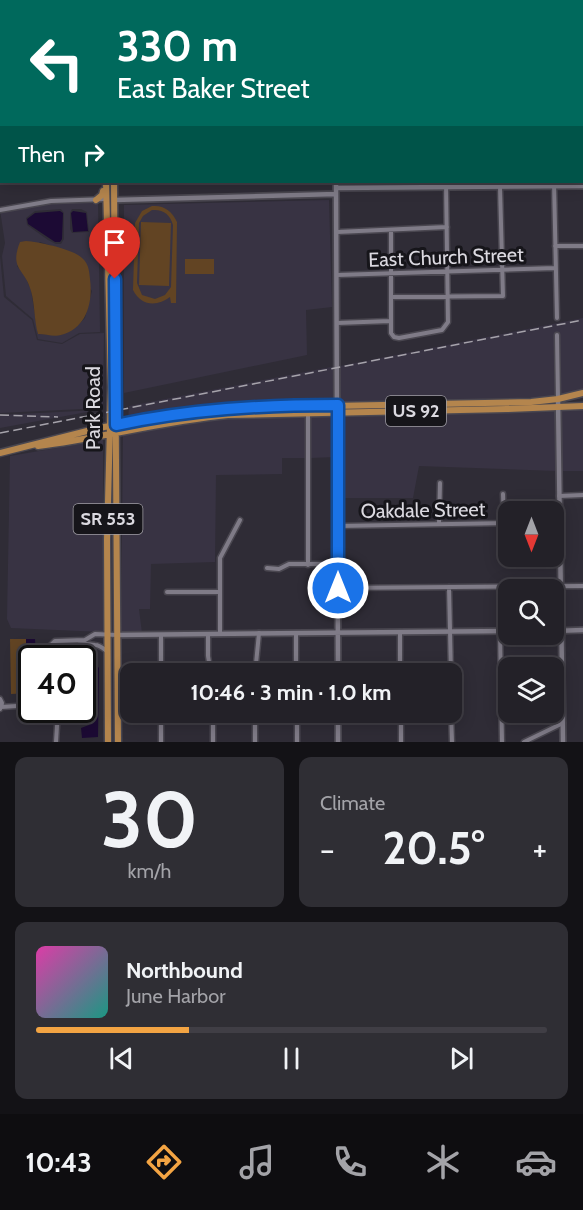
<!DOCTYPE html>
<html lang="en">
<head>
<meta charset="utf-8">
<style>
	:root { --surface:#232128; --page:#2f2e34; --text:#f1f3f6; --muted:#a3a3a8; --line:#403e45; --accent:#f3a443 }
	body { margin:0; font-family:Cabin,sans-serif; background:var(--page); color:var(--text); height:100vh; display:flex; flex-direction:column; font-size:22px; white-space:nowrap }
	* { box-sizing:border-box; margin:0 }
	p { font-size:20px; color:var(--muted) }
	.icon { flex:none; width:33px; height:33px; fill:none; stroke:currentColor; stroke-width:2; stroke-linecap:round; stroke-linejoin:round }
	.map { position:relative; height:742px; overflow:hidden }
	.side { display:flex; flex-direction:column; gap:15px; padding:15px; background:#131216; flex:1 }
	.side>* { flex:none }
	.guide { position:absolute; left:0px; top:0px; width:584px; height:183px; box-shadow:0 3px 15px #0003,0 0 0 2px var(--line); background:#00695c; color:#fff; overflow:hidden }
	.needle { width:39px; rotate:180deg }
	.buttons { position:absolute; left:498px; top:501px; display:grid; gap:12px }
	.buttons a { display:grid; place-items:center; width:66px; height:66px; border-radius:12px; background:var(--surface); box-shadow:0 3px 15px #0003,0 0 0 2px var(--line); font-size:30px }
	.speed { position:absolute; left:18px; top:645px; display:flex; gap:12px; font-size:30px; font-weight:700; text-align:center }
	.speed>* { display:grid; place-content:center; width:78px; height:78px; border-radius:50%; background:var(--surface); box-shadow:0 3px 15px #0003,0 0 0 2px var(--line); line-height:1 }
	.speed .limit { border:3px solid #111; border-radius:9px; background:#fff; color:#111 }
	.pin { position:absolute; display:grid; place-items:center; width:51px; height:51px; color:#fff; margin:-62px -26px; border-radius:50% 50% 50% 0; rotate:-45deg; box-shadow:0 0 6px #0007 }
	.pin .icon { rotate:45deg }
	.me { position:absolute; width:66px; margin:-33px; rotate:0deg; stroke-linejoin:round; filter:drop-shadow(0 0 4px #0008) }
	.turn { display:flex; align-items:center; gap:21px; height:126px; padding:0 18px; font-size:27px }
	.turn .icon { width:78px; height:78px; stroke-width:2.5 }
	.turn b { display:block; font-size:42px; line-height:51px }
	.then { display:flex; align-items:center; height:57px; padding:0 18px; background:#0003; gap:12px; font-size:22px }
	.big { font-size:45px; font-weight:800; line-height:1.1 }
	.side .card { flex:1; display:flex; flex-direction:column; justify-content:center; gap:9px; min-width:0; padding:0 21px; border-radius:12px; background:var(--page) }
	.side .dial { align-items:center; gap:0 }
	.dial b { font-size:78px; line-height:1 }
	.song { display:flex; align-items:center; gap:18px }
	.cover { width:72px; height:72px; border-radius:9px; background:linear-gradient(135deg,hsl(320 70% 55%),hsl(170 70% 35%)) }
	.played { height:6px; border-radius:3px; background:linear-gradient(90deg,var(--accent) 30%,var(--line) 30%) }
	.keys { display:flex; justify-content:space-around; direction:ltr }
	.heat { display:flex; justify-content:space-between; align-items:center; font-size:33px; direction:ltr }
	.side .tiles { flex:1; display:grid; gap:15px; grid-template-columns:1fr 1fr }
	.card:last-child { grid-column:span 2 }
	.trip { position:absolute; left:120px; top:663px; width:342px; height:60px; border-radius:12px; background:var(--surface); box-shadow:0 3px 15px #0003,0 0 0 2px var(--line); font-weight:800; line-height:60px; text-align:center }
	.tab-bar { display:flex; height:96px; justify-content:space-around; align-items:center; background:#0e0d10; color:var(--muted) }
	.tab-bar .icon { width:42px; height:42px }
	.tab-bar .active { color:var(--accent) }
	.tab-bar b { font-size:27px; color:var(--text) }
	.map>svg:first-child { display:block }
	.built { fill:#383343; fill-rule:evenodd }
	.green { fill:#624423; fill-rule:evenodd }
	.water { fill:#1c0a34 }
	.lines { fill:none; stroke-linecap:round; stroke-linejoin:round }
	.minor-casing { stroke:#4a4750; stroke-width:7 }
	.tertiary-casing { stroke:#4a4750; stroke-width:8 }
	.primary-casing { stroke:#4a4750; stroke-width:9 }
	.minor { stroke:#7f7b87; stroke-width:4 }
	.tertiary { stroke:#7f7b87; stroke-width:4.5 }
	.primary { stroke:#b4854d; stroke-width:6 }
	.rail { stroke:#a6a3ab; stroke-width:1.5; stroke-dasharray:9 4.5; stroke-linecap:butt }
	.route-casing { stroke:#114b97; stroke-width:15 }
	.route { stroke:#1a73e8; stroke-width:10 }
	.labels { text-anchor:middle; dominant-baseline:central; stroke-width:6; stroke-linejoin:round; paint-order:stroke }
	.shield { fill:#16151a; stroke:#a09ea5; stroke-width:1.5 }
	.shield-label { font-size:18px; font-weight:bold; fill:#dbd9e0 }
	.street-label { font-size:20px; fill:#dbd9e0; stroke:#16151a }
</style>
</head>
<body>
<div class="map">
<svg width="583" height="742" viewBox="0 0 583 742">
	<rect width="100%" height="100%" fill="#2f2c36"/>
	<path class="built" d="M65 198 94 199 98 201 100 332 79 333 62 343 38 339 33 319 6 296 2 256 5 243 0 210 11 206ZM61 209 64 213V239L61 244H56L48 240 27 225 26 218 35 211ZM72 209H81L87 212 89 232 72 233 70 229V213ZM40 242 61 249 92 291 85 318 77 326 61 335 38 334 31 290 25 276 17 266Z
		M329 200 332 307 306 310 307 355 124 393V205Z
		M0 219V256L4 297 32 320 37 340 62 344 80 334 104 333 103 408 0 413Z
		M583 318V390L560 397 559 333H555L556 397 340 403V366Z
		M336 366V403L225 406 128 420 129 406Z
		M583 408V471H560V409Z
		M556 409 557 471 419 466 413 498H340L339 414Z
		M98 410 0 428V415Z
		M306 414V458H282V474L216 475 215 562 151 564 150 609H139L142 633 121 632 123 435 211 418Z
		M310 414H335L336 457 310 458Z
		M103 440V632L11 628 7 619 10 456Z"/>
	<path class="green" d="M152 206C164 205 172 211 177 222L176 303H171L170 297C157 307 141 306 133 290L135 223 142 211ZM152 210C163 209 170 214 173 225L171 287 165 295 155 299 142 295 137 283 139 223 143 216Z
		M141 222 171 223 169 286 139 285Z
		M26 241C39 242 73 249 82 258 89 264 89 271 90 279 93 302 87 328 61 335 54 337 45 334 38 334 34 320 35 305 31 291 25 268 9 270 20 242Z
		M185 259H214V274H185Z
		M10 639H26V689H31V693L11 694Z"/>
	<path class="water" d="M60 211 63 213 62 239 60 242H55L28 224 27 219 35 213Z
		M73 211 86 213 88 231 73 232 71 213Z
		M26 639H35L36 658H32L31 689H26Z
		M75 651 90 657 99 668 98 737 82 738 81 728 89 725V722L84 716 87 677 82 658 71 657V652Z"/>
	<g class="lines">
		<defs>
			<path id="minor" d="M441 0V2
				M551 0V2
				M582 12H583
				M582 56H583
				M582 99H583
				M554 182 557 318
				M0 210 51 201 107 199
				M391 230V333L394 337 399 338 442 330 448 322 446 182
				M337 232 447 227
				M555 246H583
				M337 275 555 268
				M392 297 503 296 500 187
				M337 323 390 321
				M557 335 558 399
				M503 494 504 523
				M559 496 583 495
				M439 524 440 483
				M338 526 508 523
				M308 565V412
				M267 568 279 569 289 564H338
				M449 587 451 674
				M338 588 583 586
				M167 592H220
				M500 631 502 742
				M400 632V674
				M296 633V674
				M208 634V656L211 674
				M220 634V558L240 520
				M48 658 49 647 55 641 85 640 95 634 117 635
				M53 658C59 646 82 643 95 645 100 645 104 649 108 652
				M161 674V635
				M255 674 259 633
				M0 699 2 703 0 709
				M1 707 32 705
				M213 712V742
				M255 712V742
				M297 712V742
				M401 712V742
				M451 712 452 742
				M56 742 58 710
				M161 742V712
				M524 742 563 723"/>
			<path id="tertiary" d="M333 0V2
				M582 142H583
				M336 182 338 674
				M336 188 583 186
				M114 200 336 194
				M558 399 563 742
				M554 631 583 630
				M117 635 508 631
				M338 712V742"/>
			<path id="primary" d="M106 0V2
				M114 0V2
				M106 182 111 387 107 540 108 742
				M114 182 118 742
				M96 200 102 195 103 191
				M38 446C101 438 164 421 228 415L507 409 583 406
				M0 453 99 428 163 416 225 408 531 402 558 399 583 393"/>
		</defs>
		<use href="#minor" class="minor-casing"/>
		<use href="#tertiary" class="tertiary-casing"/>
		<use href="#primary" class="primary-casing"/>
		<use href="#minor" class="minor"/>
		<use href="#tertiary" class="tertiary"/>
		<use href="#primary" class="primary"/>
		<path class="rail" d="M0 415 58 417
			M0 433 583 320"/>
	</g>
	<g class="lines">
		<defs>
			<path id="route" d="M115 279 116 425C190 409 263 405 338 405V588"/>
		</defs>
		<use href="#route" class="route-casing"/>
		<use href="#route" class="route"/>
	</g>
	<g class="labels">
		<g class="shield">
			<rect x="386" y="396" width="60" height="30" rx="4.5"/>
			<rect x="73.5" y="504" width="69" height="30" rx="4.5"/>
		</g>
		<g class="shield-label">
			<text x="416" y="411">US 92</text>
			<text x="108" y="519">SR 553</text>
		</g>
		<g class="street-label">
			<text transform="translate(446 257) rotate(-2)">East Church Street</text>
			<text transform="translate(93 408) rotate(-90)">Park Road</text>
			<text transform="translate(423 510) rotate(-1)">Oakdale Street</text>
		</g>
	</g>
</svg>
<div class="buttons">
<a><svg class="needle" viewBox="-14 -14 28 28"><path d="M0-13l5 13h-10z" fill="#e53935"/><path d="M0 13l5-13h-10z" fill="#a3a3a8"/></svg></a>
<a><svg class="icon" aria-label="search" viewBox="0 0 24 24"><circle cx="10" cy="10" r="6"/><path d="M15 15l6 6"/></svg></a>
<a><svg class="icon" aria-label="layers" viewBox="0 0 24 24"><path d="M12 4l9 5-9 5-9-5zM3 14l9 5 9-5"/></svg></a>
</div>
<div class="speed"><div class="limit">40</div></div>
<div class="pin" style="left:115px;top:279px;background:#d93025"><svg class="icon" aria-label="arrive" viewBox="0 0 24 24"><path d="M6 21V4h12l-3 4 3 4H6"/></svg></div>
<svg class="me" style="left:338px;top:588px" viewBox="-20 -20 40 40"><circle r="17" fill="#1a73e8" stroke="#fff" stroke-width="3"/><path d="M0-11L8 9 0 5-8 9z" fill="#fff"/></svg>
<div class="trip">10:46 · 3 min · 1.0 km</div>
<div class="guide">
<div class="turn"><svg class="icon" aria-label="left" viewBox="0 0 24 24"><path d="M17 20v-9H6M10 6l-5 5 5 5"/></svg><div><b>330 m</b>East Baker Street</div></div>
<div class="then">Then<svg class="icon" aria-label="right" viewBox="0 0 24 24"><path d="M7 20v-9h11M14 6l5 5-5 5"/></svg></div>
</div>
</div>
<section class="side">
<div class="tiles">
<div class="card dial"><b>30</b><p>km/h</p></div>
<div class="card"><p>Climate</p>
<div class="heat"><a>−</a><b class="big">20.5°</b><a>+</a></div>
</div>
<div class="card">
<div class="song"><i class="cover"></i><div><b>Northbound</b><p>June Harbor</p></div></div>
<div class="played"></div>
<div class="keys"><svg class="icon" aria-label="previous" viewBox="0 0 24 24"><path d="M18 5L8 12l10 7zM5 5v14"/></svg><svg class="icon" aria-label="pause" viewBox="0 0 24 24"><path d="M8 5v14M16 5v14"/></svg><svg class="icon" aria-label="next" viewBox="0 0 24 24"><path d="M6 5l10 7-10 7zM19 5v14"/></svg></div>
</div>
</div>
</section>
<nav class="tab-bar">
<b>10:43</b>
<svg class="icon active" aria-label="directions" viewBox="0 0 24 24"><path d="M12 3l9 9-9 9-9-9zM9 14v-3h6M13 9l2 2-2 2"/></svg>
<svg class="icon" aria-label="music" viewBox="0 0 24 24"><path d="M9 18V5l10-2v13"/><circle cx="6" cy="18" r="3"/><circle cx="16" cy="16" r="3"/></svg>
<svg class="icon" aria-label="phone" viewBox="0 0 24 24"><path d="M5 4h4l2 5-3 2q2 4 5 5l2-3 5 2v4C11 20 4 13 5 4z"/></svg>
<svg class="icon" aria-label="climate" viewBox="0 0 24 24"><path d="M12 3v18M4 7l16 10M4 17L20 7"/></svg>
<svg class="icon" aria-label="car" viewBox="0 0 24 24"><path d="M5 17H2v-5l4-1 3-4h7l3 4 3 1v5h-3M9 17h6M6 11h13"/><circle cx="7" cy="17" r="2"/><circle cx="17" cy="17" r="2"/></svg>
</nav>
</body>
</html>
